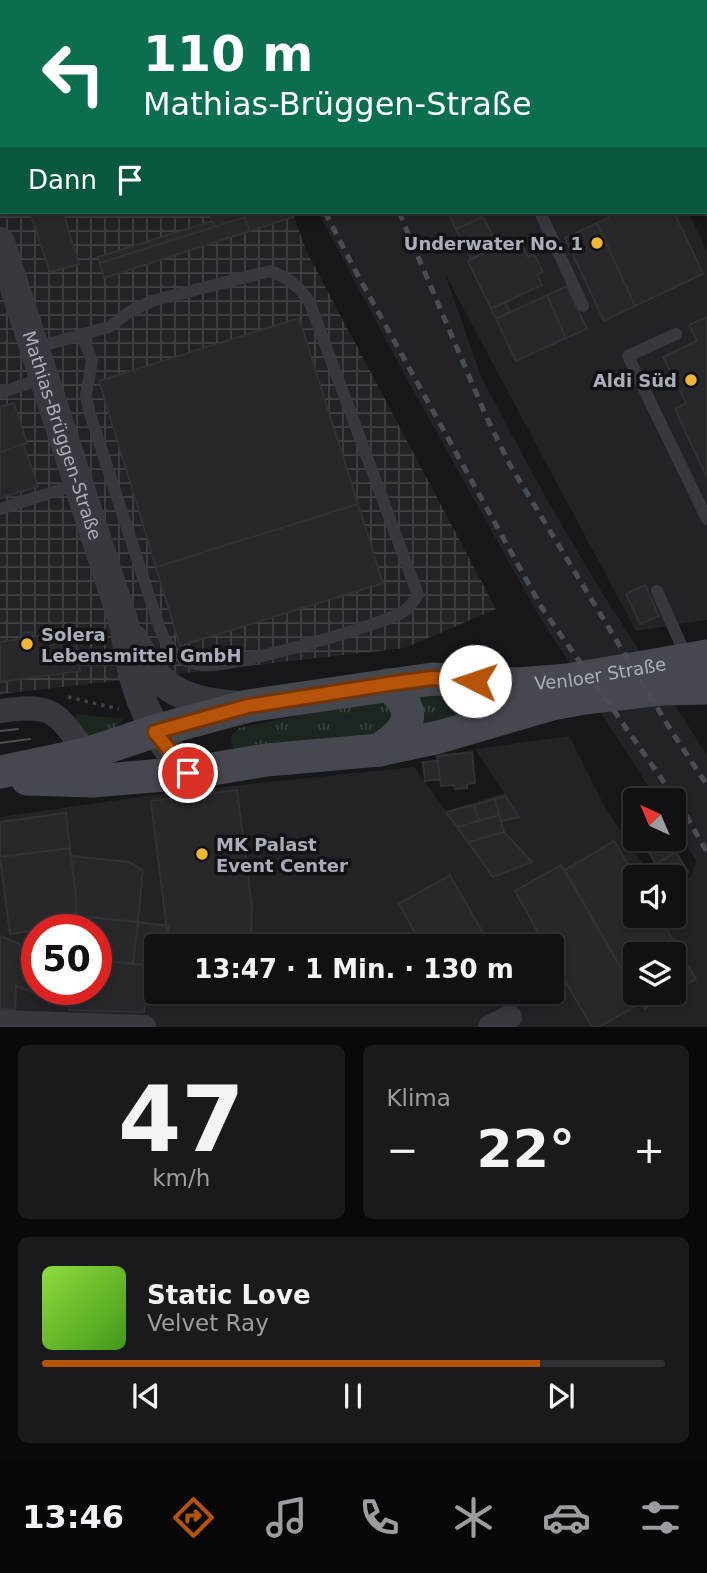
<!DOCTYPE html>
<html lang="de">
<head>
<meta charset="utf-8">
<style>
	:root { --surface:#111114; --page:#1a1a1d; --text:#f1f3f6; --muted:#9c9da0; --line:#303134; --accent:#b45309 }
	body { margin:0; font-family:"DejaVu Sans",sans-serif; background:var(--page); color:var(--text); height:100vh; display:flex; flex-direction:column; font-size:26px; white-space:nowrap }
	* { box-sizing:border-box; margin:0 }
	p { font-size:23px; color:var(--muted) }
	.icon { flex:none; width:38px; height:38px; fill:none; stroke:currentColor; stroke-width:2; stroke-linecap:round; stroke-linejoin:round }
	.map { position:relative; height:1027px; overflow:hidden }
	.sheet { display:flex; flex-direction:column; gap:18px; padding:18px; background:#09090b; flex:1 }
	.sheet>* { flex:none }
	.top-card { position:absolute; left:0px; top:0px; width:707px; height:214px; box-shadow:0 4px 10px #0003,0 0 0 2px var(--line); background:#0b6e4f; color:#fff; overflow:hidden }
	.needle { width:46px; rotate:316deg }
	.fabs { position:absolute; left:623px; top:788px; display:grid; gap:14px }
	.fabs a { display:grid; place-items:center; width:63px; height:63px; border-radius:7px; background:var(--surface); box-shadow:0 4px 10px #0003,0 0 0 2px var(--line); font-size:35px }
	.speed { position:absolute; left:21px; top:914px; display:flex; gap:14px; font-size:35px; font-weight:700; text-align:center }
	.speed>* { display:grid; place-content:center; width:91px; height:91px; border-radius:50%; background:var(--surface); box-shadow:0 4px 10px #0003,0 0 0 2px var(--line); line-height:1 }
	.speed .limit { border:10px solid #d22; background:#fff; color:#111 }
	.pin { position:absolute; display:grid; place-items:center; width:60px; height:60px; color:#fff; margin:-30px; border:4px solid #fff; border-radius:50%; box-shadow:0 2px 7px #0007 }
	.me { position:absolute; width:77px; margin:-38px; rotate:274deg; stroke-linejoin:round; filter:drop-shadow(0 0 5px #0008) }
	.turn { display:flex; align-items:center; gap:24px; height:147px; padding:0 28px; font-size:32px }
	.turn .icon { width:91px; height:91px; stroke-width:2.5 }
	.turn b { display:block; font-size:49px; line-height:60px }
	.then { display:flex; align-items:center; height:66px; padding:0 28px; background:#0003; gap:14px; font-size:26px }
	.big { font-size:52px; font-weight:600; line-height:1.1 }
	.sheet .widget { flex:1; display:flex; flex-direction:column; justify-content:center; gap:10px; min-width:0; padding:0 24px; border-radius:10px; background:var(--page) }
	.sheet .dial { align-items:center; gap:0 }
	.dial b { font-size:91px; line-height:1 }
	.song { display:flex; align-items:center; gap:21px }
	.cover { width:84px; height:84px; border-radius:10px; background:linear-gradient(135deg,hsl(90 70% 55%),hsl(100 70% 35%)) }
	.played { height:7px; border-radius:4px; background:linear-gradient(90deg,var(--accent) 80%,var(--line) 80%) }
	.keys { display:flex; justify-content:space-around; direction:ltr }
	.heat { display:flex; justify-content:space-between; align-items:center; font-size:38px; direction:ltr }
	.sheet .tiles { flex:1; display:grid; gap:18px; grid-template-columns:1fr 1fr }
	.widget:last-child { grid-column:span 2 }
	.trip { position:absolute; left:144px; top:934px; width:420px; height:70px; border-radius:7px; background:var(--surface); box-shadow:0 4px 10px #0003,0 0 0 2px var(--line); font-weight:600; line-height:70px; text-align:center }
	.menu { display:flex; height:112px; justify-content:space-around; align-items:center; background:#070708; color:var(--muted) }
	.menu .icon { width:49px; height:49px }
	.menu .on { color:var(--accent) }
	.menu b { font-size:32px; color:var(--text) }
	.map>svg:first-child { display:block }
	.built { fill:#232327; fill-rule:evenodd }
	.industrial { fill:url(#industrial-grid) }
	.grass { fill:url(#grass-tufts) }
	.building { fill:#28272b; stroke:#323136; stroke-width:2 }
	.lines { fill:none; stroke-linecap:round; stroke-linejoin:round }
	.path { stroke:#3e4046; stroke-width:3.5; stroke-dasharray:3.5 5; stroke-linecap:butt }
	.service { stroke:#38393f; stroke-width:12 }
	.minor { stroke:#38393f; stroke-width:24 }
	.tertiary { stroke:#38393f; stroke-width:30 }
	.secondary { stroke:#46484f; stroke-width:33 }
	.tram { stroke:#4b4d54; stroke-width:2 }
	.rail { stroke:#4b4d54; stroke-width:5; stroke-dasharray:9 7; stroke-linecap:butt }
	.route-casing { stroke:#753606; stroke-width:18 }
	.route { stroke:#b45309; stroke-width:12 }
	.poi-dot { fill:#f2b637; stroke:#121215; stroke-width:2.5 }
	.labels { text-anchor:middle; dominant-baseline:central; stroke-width:7; stroke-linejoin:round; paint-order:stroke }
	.poi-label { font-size:18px; font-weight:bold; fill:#aaaeb9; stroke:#121215; text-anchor:end }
	.street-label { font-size:18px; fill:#aaaeb9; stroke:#121215 }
</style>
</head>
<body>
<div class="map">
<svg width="707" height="1027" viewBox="0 0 707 1027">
	<defs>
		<pattern id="industrial-grid" width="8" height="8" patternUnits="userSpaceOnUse" patternTransform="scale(1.75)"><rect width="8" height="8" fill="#232327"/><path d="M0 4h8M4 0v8" fill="none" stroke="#404044"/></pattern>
		<pattern id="grass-tufts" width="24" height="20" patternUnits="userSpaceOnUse" patternTransform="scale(1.75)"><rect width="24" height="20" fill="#1d251f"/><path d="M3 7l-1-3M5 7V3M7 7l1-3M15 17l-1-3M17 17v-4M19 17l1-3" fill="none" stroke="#3b423d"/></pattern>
	</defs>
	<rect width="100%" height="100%" fill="#17171a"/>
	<path class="built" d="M228 0H584L585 2H229Z
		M318 212H688L707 251V620L636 631 445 274 482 379 546 498 601 591 707 755V1027H0V817L173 792 414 767 446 811 504 793 475 749 569 736 607 811 652 877H635V915H674V886L692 876 696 861 674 825V800H657L539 616 403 372ZM37 929H96V989H37ZM156 947H551V992H156ZM635 954H674V992H635Z"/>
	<path class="industrial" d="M0 0H214L215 2H2V212H292L307 252 496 609 405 648 0 694Z"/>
	<path class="grass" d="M530 693 415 730 417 694Z
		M380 699 395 716 383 733 235 752 231 743 232 735 239 728Z
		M75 714 123 719 113 730 94 740 79 728Z"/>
	<path class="building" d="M0 0H141L142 2H2L0 73Z
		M141 0H202L203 2H142Z
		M30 212H63L79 264 50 272Z
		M209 212H242L245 217 214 227Z
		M242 212H291L293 217 250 231Z
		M448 212H481L483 217 456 229Z
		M609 212H674L703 274 635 306 597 223 609 218 607 213Z
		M245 217 250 231 104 278 100 263Z
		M483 217 498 247 471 259 456 229Z
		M212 221 214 227 100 263 98 257Z
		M597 223 635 306 604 321 565 238Z
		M518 237 528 257 534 254 543 272 537 275 542 285 491 309 468 261Z
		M567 286 587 329 566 338 547 295Z
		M547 295 566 338 516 361 496 319Z
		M505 302 510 312 496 319 491 309Z
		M707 317V478L675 409 686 403 663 357 697 341 689 325Z
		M299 318 358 504 156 567 99 381Z
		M14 403 27 443 0 452V407Z
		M23 444 38 486 0 498V452Z
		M358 504 383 583 180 646 156 567Z
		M645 585 659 616 640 624 626 594Z
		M75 631 80 671 0 682V642L22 639V633L32 632 33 637Z
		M472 752 475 783 467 784V788L455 789 454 785 441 786 437 756Z
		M438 761 440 779 425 781 423 762Z
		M214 789V793L173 798V794Z
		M237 790 252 907 251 947H169L151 801Z
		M505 796 519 817 501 821 495 799Z
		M495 799 499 815 479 821 474 805Z
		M474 805 479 821 457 827 446 812Z
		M66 813 70 848 0 857V822Z
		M499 815 504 832 468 842 457 827Z
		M504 832 532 862 493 877 468 842Z
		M640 838H663L673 854 656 864Z
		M614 841 636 877 635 915H658L696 979 674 992V954H635V992H673L645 1009 641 1003 565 870Z
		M70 848 76 895 77 925 10 934 0 857Z
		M676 852 688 872 674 880V877H662L654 865Z
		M71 856 129 862 143 871 138 922 76 916V895Z
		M561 865 641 1003 599 1027H592L564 979 553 986 551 947H546L515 891Z
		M450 875 491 947H423L399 904Z
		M77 916 138 922 133 964 96 960V929H76Z
		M138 922 168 926 169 947H156V966L133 964Z
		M0 936 30 948 22 967 37 973V986L34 993 16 986 15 1010 0 1009Z
		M30 948 37 950V973L22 967Z
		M96 960 149 965 144 1012 69 1010 71 989H96Z"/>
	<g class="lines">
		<path class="path" d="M68 697 119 709
			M625 813 635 807"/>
		<path class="service" d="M438 0 439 2
			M540 212 583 306
			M676 334 628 356 707 519
			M34 348 109 327 129 312 152 301 270 271C289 278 299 286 310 303L418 595C414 601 410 607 404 611 381 626 227 669 202 665 179 662 168 650 160 629L89 411 86 395 92 361 82 335
			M0 393 43 378
			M0 509 78 484
			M657 591 687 658"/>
		<path class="minor" d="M705 159 707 158
			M0 711C55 703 56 712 87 754
			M0 1022 144 1027
			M490 1027 510 1017"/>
		<g class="tertiary">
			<path id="s1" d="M0 242 125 627C132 687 147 728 188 773"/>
			<path d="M133 639C140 650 146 663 154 673 175 699 210 704 241 706"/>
		</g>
		<g class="secondary">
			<path d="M379 750C410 729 420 712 388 685"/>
			<path id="s2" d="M0 772 87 754 155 731 248 706 432 679 518 684 568 680 707 656"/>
			<path d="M27 779 92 781 188 773 267 760 379 750 439 737 552 704 584 698 661 689 707 688"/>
		</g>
		<path class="tram" d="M0 731 18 729
			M0 743 30 739"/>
		<path class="rail" d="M235 0 236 2
			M310 0V2
			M325 212 355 270 542 608 680 805 707 852
			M399 212 486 416 510 465 672 732 707 785"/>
	</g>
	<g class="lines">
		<defs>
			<path id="route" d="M188 773 155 732 248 706 388 684 432 678 475 681"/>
		</defs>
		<use href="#route" class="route-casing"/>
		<use href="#route" class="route"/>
	</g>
	<g class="poi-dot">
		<circle cx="597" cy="243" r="7"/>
		<circle cx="691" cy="380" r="7"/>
		<circle cx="27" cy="644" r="7"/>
		<circle cx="202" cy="854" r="7"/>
	</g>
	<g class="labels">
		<g class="poi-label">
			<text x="583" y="243">Underwater No. 1</text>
			<text x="677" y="380">Aldi Süd</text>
			<text x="41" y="634" text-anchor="start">Solera<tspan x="41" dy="21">Lebensmittel GmbH</tspan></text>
			<text x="216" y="844" text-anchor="start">MK Palast<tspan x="216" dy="21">Event Center</tspan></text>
		</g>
		<g class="street-label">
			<text stroke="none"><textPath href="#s1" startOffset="203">Mathias-Brüggen-Straße</textPath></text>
			<text stroke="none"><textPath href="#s2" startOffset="612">Venloer Straße</textPath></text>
		</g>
	</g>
</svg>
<div class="fabs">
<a><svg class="needle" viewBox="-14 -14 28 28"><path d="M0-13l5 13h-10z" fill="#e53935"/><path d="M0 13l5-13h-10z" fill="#9c9da0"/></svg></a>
<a><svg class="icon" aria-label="sound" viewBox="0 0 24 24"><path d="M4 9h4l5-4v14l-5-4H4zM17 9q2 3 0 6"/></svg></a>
<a><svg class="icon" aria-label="layers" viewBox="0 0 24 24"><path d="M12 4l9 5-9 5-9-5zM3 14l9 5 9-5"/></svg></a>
</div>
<div class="speed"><div class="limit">50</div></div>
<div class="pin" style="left:188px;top:773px;background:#d93025"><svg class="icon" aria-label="arrive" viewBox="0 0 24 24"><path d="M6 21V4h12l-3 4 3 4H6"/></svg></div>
<svg class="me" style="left:475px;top:681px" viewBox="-20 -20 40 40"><circle r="19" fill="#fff"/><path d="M0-13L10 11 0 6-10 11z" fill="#b45309"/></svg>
<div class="trip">13:47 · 1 Min. · 130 m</div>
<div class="top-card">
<div class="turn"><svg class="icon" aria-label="left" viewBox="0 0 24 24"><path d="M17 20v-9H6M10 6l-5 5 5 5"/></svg><div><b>110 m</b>Mathias-Brüggen-Straße</div></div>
<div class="then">Dann<svg class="icon" aria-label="arrive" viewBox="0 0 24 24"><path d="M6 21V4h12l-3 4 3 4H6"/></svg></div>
</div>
</div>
<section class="sheet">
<div class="tiles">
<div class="widget dial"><b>47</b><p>km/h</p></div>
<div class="widget"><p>Klima</p>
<div class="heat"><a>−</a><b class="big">22°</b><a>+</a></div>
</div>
<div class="widget">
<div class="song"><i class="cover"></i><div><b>Static Love</b><p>Velvet Ray</p></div></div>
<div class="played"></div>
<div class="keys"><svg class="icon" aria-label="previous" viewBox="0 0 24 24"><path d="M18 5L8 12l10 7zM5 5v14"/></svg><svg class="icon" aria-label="pause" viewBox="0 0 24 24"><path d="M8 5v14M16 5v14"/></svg><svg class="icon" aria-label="next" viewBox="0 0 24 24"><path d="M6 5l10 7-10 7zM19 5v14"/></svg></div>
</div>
</div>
</section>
<nav class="menu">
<b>13:46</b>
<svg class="icon on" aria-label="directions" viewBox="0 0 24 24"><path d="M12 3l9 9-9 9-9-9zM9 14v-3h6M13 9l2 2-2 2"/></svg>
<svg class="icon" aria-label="music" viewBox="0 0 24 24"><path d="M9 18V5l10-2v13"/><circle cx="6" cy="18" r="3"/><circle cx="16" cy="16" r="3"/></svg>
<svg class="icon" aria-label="phone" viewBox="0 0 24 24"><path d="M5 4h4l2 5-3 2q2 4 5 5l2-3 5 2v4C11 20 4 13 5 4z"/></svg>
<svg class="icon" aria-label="climate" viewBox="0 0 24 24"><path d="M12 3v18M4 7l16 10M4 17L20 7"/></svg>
<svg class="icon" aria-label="car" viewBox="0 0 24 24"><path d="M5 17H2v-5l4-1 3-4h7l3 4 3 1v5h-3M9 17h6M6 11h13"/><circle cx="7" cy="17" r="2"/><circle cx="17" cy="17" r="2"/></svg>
<svg class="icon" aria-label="filters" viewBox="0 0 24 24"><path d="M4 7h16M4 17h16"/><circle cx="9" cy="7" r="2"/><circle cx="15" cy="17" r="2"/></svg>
</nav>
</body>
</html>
